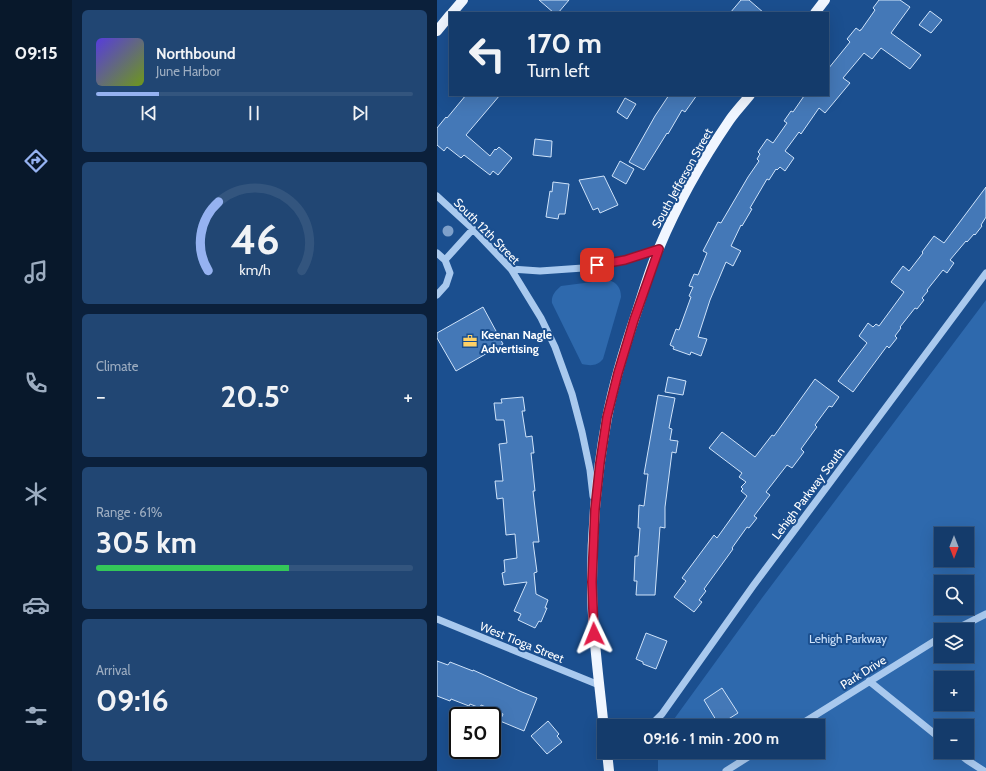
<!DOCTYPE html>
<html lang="en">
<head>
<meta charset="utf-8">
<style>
	:root { --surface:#143b6b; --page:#214673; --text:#f1f3f6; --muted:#9dadc1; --line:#33557e; --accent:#95b2f1 }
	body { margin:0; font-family:Cabin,sans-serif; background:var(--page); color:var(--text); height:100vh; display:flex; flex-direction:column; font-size:15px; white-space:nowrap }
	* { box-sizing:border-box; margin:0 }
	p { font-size:13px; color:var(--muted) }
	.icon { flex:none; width:22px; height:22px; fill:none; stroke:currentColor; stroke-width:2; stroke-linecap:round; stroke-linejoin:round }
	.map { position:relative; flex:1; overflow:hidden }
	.side { display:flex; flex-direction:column; gap:10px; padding:10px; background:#0b203b; width:365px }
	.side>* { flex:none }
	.banner { position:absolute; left:12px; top:12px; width:380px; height:84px; border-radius:0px; box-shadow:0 4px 16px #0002,0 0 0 1px var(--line); background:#143b6b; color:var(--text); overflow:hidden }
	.needle { width:26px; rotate:180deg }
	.buttons { position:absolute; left:497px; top:527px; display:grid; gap:8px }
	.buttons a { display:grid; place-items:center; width:40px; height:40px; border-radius:0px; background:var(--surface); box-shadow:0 4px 16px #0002,0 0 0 1px var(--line); font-size:20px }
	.speed { position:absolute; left:12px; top:707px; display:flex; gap:8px; font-size:20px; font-weight:700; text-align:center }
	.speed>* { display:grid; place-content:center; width:52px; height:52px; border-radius:50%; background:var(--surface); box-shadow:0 4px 16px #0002,0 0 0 1px var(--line); line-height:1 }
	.speed .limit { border:2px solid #111; border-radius:6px; background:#fff; color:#111 }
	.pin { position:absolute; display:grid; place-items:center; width:34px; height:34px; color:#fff; margin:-17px; border-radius:8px; box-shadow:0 2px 6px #0006 }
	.me { position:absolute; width:44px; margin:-22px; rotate:358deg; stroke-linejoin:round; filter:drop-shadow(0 0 3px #0008) }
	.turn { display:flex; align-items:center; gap:14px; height:84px; padding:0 12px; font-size:18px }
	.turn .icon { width:52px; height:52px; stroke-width:2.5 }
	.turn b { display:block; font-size:28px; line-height:34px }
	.big { font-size:30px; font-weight:700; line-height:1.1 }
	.side .card { flex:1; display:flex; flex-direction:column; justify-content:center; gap:6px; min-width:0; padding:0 14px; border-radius:6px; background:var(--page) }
	.side .dial { align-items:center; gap:0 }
	.dial svg { height:104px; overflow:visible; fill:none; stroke:var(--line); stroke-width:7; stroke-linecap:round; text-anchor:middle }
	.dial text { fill:var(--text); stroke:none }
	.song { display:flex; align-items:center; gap:12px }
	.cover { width:48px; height:48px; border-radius:6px; background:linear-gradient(135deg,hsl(250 70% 55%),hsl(80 70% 35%)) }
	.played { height:4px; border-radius:2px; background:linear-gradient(90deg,var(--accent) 20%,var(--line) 20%) }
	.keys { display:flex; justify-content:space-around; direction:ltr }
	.heat { display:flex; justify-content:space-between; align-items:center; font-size:22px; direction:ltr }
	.charge { height:6px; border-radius:3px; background:linear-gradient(90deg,#34c759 61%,var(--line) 0) }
	.trip { position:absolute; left:160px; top:719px; width:228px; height:40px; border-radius:0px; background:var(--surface); box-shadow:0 4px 16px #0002,0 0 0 1px var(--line); font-weight:700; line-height:40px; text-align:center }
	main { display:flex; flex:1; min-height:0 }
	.tab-bar { display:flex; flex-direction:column; width:72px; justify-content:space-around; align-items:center; background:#08182b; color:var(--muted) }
	.tab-bar .icon { width:28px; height:28px }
	.tab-bar .current { color:var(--accent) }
	.tab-bar b { font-size:18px; color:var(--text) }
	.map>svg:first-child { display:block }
	.green { fill:#2e69ad; fill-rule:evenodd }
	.building { fill:#4478b7; stroke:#cfe3fa }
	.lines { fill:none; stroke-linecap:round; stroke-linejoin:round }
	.minor { stroke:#a9c9ee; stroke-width:7 }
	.major { stroke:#f0f6ff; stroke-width:10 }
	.tree { fill:#7ea0ca }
	.route-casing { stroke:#92132f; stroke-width:10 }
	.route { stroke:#e11d48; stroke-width:7 }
	.labels { text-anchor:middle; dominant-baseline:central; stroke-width:4; stroke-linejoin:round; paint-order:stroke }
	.street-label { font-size:12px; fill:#fff; stroke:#1b4f8f }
	.poi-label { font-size:12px; font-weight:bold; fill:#fff; stroke:#1b4f8f; text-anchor:start }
	.park-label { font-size:12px; fill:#cfe3fa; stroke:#1b4f8f }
</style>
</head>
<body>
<main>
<nav class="tab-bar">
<b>09:15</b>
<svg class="icon current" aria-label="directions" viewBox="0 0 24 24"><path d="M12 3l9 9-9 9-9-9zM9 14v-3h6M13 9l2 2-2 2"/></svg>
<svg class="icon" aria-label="music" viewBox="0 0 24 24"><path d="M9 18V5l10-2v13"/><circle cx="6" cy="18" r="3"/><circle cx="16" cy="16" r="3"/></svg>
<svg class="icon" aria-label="phone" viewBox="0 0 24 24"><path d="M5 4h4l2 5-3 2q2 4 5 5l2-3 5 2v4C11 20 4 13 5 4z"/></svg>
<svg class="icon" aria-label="climate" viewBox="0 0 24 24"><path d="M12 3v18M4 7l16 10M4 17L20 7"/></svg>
<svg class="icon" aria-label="car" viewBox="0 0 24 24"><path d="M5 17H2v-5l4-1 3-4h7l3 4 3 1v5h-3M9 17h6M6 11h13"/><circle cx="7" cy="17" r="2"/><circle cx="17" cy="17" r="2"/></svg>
<svg class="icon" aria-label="filters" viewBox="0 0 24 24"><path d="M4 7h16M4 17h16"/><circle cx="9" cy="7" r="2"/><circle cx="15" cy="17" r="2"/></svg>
</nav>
<section class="side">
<div class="card">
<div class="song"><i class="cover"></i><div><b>Northbound</b><p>June Harbor</p></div></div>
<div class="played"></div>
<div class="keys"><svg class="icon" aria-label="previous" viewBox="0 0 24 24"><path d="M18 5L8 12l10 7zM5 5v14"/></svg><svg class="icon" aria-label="pause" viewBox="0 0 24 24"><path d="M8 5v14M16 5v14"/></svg><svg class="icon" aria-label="next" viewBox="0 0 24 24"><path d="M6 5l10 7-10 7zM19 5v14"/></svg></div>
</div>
<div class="card dial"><svg viewBox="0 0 100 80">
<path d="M14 69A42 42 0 1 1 86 69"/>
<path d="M14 69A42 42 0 0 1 22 16" stroke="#95b2f1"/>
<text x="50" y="56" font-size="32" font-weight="700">46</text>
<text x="50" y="72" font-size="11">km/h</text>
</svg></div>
<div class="card"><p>Climate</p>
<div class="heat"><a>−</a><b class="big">20.5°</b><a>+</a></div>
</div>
<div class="card"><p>Range · 61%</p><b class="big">305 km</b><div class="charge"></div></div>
<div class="card"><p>Arrival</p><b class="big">09:16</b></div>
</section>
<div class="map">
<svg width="549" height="771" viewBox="0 0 549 771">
	<rect width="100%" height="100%" fill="#1b4f8f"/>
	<path class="green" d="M171 280C180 282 184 288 184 297L166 359C160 366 154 366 145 364L115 303C114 296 118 291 124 286Z
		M549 300V771H221V752H381V726H232L325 598ZM504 534H530V560H504ZM504 582H530V608H504ZM504 630H530V656H504ZM504 678H530V704H504ZM504 726H530V752H504Z"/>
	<path class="building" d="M102 0H132L121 13H117Z
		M304 0H312L327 13H293Z
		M442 0H463L473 7 454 33 484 55 473 69 444 48 435 59 427 53 406 78 413 83 388 113 382 108 364 134 362 132 348 151 357 158 348 171 343 167 340 170 339 169 332 180 330 179 313 208 315 209 305 226 304 225 294 246 304 251 303 252 296 266 289 262 273 300 261 337 270 339 264 356 254 352 253 355 236 349 237 347 233 345 239 329 242 330 254 297 252 296 256 287 252 286 257 274 261 275 270 253 266 251 281 222 284 223 311 177 322 161 320 159 323 154 321 152 330 139 336 143 350 123 347 121 354 111 356 112 367 96 366 95H391V69L413 42 410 39 419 28 423 31V30H424L438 10 436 8Z
		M493 11 505 20 494 33 482 25Z
		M29 95H63L29 135 53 156 58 149 59 150 62 147 75 158 61 175 56 171 53 175 27 155 24 158 10 147 7 151 0 145V128L9 117 10 118Z
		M232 95H260L248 112 245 110 231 134 230 133 207 170 192 162 218 116Z
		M188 98 199 104 190 119 180 112Z
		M98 139 115 141 114 157 96 155Z
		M183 161 197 169 189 184 175 176Z
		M167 176 181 205 163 213 161 208 156 210 142 180Z
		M116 182 132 184 128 214H122L121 219 109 217 113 191 115 192Z
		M549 187V217L544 225 545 226 538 235 537 234 530 242 529 241 513 260 517 263 510 273 506 270 490 290 491 291 485 298 487 300 480 309 478 308 463 327 464 328 458 336 460 338 452 348 450 346 416 392 401 381 430 343 422 336 431 323 436 327 439 324 442 326 467 292 454 282 466 266 472 271 486 253 485 252 497 236 507 243Z
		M46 307 66 344 19 371 0 338V333Z
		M231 377 249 381 246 395 228 392Z
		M378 379 402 397 395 407 392 406 378 425 380 427 364 449 367 452 355 468 350 465 329 492 333 495 317 516 320 518 312 528 310 527 295 548 296 549 267 589 269 591 262 600 265 602 257 612 237 597 249 581 245 578 277 535 280 538 310 496 304 491 306 489 304 487 309 482 302 477 305 473 272 448 285 432 318 457 335 435 337 436Z
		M221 395 238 398 232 428 235 429 233 440 241 441 239 453 235 452 228 507V528L223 527 218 595H199L200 581H197L198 556H201L203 528H201L202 505 207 506 211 474H207Z
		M86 397 88 411H85L89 437 95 436 97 453H94L98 491H96L102 542H96L100 572 97 573 99 594 111 600 108 608H110L104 622 102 621 98 628 81 620 84 614 77 611 90 582 67 585 65 573 68 572 67 560 80 558 78 534 69 535 66 498 60 499 58 481H66L62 444 70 443 67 420H59L57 403H65L64 399Z
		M209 633 230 641 219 669 206 664V662L199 659Z
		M0 661 11 665 13 662 36 671V670L85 692 100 698 87 731 63 721 66 714 44 705 43 708 33 704 32 706 14 699 13 701 0 696Z
		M285 688 301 713 282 725 267 700Z
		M111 721 122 734 120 736 125 742 110 754 94 736Z"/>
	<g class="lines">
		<path class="minor" d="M0 196 36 229 74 269 104 318 118 347 135 394 145 432 153 470 156 496
			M0 253 8 260
			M74 269 103 271 146 268 188 260 221 249
			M0 295 9 285 13 273 8 260 36 229
			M0 619 162 685
			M517 630 549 614
			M432 681 504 739
			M213 726 225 714 316 586 549 273
			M361 726 504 637
			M520 752 530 760 547 771
			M289 771 319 752"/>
		<path class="major" d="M15 13 26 0
			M378 13 388 0
			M0 31 13 15
			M167 729C162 680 155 631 155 582 155 527 160 472 170 418 177 382 188 346 200 311 207 290 213 268 222 248 240 205 266 159 292 121 298 112 306 104 313 95
			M170 752 172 771"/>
	</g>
	<circle class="tree" cx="11" cy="231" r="5.5"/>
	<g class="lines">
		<defs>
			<path id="route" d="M157 634 155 582 158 509 163 463 170 417 181 373 197 320 222 249 188 260 160 265"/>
		</defs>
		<use href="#route" class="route-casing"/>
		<use href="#route" class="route"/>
	</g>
	<defs>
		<symbol id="office-bare" viewBox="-9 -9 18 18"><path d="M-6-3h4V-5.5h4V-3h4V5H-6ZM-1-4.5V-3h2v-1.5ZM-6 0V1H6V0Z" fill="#ffd166" stroke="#1b4f8f" stroke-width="2.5" paint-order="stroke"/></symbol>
	</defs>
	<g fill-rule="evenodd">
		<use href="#office-bare" x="23" y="331" width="20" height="20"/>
	</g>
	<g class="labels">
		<g class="street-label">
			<text transform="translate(245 178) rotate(-61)">South Jefferson Street</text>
			<text transform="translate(50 231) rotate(45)">South 12th Street</text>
			<text transform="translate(371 493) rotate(-53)">Lehigh Parkway South</text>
			<text transform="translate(85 642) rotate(22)">West Tioga Street</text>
			<text transform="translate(426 672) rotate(-32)">Park Drive</text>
		</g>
		<g class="poi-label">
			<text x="44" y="334">Keenan Nagle<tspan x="44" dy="14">Advertising</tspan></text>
		</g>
		<g class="park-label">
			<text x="411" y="638">Lehigh Parkway</text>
		</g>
	</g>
</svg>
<div class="buttons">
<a><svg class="needle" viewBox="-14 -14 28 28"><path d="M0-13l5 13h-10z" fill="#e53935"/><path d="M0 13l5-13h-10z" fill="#9dadc1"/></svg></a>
<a><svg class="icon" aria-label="search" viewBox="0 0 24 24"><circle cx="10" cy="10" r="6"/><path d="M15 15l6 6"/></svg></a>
<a><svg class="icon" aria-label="layers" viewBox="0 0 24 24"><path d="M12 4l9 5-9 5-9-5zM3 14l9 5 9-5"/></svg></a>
<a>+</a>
<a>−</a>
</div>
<div class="speed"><div class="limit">50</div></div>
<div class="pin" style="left:160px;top:265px;background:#d93025"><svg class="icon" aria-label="arrive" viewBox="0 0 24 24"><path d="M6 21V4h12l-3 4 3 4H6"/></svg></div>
<svg class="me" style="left:157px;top:634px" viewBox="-20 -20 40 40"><path d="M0-17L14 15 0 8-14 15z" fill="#e11d48" stroke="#fff" stroke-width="4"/></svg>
<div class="trip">09:16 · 1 min · 200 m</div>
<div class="banner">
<div class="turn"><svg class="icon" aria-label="left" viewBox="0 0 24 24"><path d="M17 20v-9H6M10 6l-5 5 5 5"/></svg><div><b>170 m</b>Turn left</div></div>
</div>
</div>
</main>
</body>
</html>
